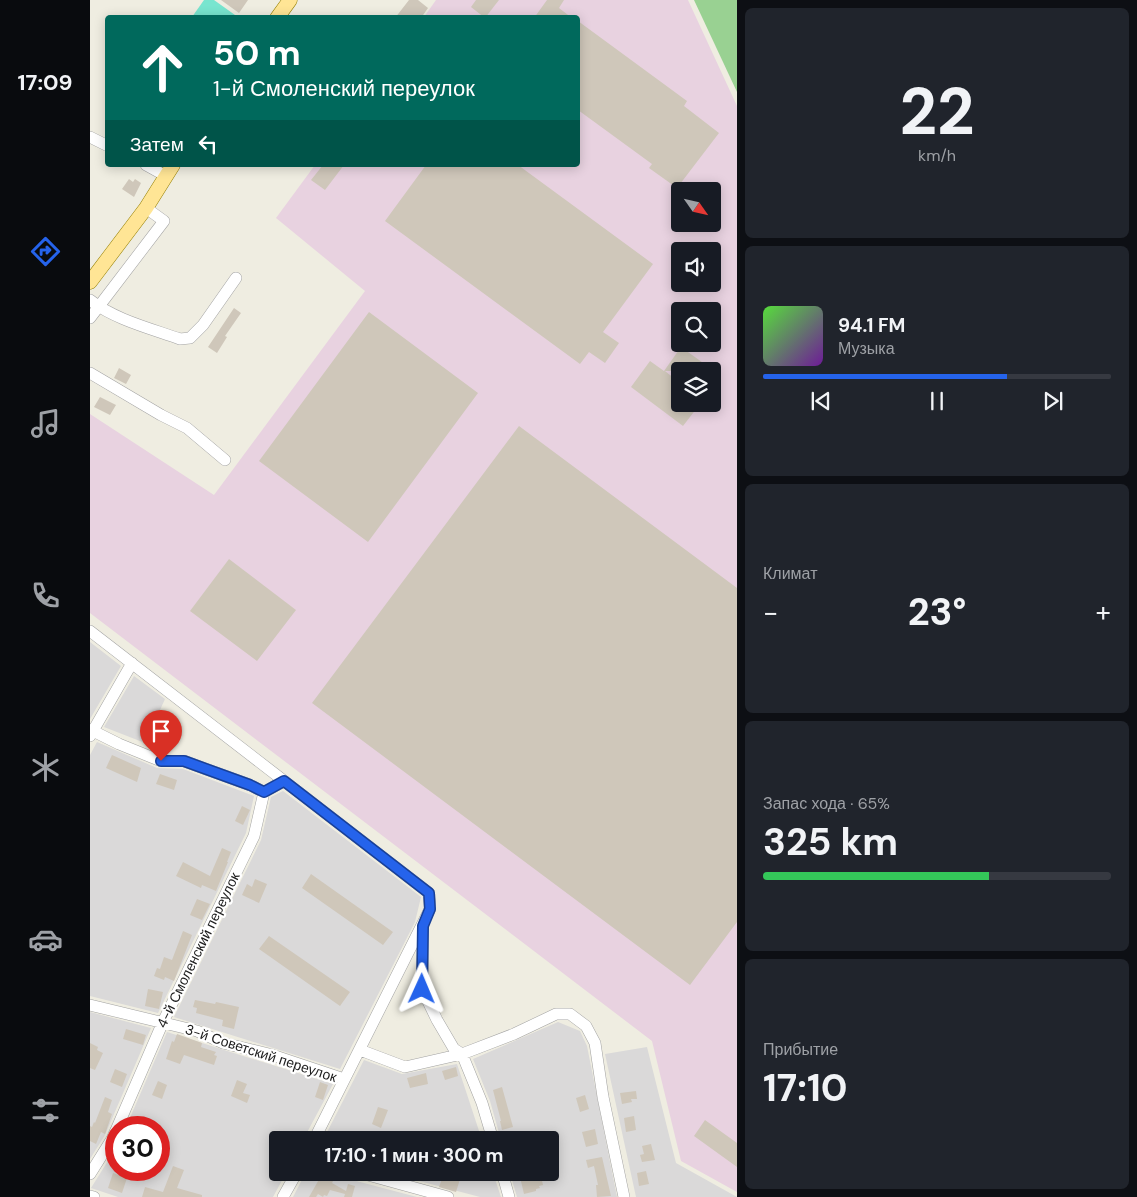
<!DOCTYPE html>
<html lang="ru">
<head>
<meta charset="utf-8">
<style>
	:root { --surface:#171b24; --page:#20242c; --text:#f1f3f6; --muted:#9ea1a6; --line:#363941; --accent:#2563eb }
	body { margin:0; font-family:"DM Sans",sans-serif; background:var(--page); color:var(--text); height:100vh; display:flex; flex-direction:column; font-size:19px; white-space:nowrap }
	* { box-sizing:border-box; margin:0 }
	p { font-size:16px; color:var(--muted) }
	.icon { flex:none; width:28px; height:28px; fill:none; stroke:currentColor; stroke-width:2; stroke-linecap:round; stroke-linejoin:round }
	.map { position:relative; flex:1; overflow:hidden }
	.drawer { display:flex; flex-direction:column; gap:8px; padding:8px; background:#0d0f14; width:400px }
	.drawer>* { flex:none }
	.guide { position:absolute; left:15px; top:15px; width:475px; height:152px; border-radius:5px; box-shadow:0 2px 12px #0003; background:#00695c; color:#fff; overflow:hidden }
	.needle { width:32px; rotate:124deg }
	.controls { position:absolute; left:581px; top:182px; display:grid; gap:10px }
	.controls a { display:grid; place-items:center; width:50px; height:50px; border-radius:5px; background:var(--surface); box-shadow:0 2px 12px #0003; font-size:25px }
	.speed { position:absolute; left:15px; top:1116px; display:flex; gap:10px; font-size:25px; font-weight:700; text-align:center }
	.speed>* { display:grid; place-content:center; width:65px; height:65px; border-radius:50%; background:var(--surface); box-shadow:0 2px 12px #0003; line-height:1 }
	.speed .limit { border:8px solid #d22; background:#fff; color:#111 }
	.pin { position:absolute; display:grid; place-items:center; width:42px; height:42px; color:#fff; margin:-51px -21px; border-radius:50% 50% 50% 0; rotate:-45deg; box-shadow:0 0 5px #0007 }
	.pin .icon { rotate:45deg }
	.me { position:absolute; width:55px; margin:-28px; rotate:1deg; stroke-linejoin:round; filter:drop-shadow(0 0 4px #0008) }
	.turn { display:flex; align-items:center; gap:18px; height:105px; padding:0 25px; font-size:22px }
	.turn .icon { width:65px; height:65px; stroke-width:2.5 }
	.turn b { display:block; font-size:35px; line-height:42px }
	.then { display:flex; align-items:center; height:48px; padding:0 25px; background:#0003; gap:10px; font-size:19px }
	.big { font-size:38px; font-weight:700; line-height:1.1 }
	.drawer .card { flex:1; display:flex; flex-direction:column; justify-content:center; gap:8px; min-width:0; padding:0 18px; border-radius:8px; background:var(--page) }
	.drawer .dial { align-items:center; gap:0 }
	.dial b { font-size:65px; line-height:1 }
	.song { display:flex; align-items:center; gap:15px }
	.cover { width:60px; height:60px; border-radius:8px; background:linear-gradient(135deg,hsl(110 70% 55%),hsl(280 70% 35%)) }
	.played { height:5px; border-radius:2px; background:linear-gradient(90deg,var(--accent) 70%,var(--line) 70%) }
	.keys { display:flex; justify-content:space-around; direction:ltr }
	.heat { display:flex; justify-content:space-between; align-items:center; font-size:28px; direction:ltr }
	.charge { height:8px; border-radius:4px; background:linear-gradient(90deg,#34c759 65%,var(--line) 0) }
	.trip { position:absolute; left:179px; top:1131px; width:290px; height:50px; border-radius:5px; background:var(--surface); box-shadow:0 2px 12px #0003; font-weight:700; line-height:50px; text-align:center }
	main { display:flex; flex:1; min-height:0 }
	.tabs { display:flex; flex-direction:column; width:90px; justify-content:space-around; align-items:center; background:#090b0e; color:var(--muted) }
	.tabs .icon { width:35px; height:35px }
	.tabs .active { color:var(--accent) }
	.tabs b { font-size:22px; color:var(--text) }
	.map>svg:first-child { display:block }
	.residential { fill:#dad9d9 }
	.industrial { fill:#e8d2e0; fill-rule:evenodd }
	.forest { fill:#99d192 }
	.pitch { fill:#78e5cf }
	.building { fill:#cfc7ba }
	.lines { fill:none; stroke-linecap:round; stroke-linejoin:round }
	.minor-casing { stroke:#a3a3a3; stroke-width:12 }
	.major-casing { stroke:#947f00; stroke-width:15 }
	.minor { stroke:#fff; stroke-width:11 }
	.major { stroke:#ffe595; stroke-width:14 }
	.route-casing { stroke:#184099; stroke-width:12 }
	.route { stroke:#2563eb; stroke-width:9 }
	.labels { text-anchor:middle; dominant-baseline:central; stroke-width:4.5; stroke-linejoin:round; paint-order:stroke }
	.street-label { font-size:14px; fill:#1c1c1c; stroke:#fff }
</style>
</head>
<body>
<main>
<nav class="tabs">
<b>17:09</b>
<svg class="icon active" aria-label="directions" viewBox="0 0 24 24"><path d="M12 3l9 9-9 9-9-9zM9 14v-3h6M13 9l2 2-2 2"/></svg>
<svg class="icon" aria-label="music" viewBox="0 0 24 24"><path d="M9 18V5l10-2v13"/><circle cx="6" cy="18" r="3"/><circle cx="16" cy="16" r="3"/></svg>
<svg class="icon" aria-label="phone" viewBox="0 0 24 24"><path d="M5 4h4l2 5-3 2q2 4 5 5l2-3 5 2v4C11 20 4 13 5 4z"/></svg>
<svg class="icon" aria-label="climate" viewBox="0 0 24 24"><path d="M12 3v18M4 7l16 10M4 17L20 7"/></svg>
<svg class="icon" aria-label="car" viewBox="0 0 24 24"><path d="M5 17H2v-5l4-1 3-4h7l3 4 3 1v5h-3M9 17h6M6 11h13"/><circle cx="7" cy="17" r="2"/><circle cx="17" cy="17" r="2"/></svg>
<svg class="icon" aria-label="filters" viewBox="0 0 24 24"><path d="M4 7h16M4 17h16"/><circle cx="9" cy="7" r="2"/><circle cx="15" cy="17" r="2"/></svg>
</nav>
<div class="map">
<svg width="647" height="1197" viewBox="0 0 647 1197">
	<rect width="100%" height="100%" fill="#efede1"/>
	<path class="residential" d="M0 642 31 666 0 719Z
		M44 676 75 699 55 743 14 727Z
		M7 742 67 768 93 769 164 796 156 833 68 1013 0 996V755Z
		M193 791 331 897 325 922 250 1069 84 1017 171 840 181 797Z
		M0 1012 61 1028 15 1135 0 1159Z
		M468 1022 490 1031 497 1046 527 1197H427L420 1173 460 1172V1140H411L400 1101 383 1059Z
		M77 1032 243 1084 213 1140H188V1172L196 1173 183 1197H28L1 1188 26 1148V1170H69V1128L36 1127Z
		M557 1047 586 1163 647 1197H546L515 1054Z
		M274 1060 312 1074 367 1064 392 1140H233Z
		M216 1172 236 1173 327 1197H203Z
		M299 1173H403L411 1197H390Z"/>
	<path class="industrial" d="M346 0H598L647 106V1192L591 1161 562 1041 0 613V414L124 495 275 291 186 218 225 165H488V18L334 17ZM590 191H622V224H590ZM590 251H622V284H590ZM590 311H622V344H590ZM590 371H622V404H590Z"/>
	<path class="forest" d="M604 0H647V92Z"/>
	<path class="pitch" d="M114 0H124L145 15 143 17H102Z"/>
	<path class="building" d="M131 0H158L149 13Z
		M319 0H328L338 8 331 18H305Z
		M386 0H409L395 18 381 7Z
		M457 0H474L469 8 482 18H444Z
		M488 21 597 101 594 106 629 133 587 188 559 168 562 164 488 110Z
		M233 165H254L235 190 221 180Z
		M336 165H428L563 264 513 332 529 343 515 363 499 352 490 364 295 221Z
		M39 179 43 182 45 179 51 183 44 197 32 189Z
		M144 308 151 313 135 336 137 337 127 353 118 347Z
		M279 312 388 393 278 542 169 461Z
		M591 347 616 365 612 371H575L590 383V404H610L593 426 541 387 560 361 574 371Z
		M29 368 41 375 36 384 24 378Z
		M10 397 26 405 20 415 4 407Z
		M429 426 647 588V922L600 985 222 703Z
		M139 559 206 610 167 661 100 611Z
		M22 755 51 768 47 782 16 768Z
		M70 774 87 780 84 790 66 784Z
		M152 806 160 810 153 825 145 821Z
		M132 848 141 852 137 862H138L126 891 112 885 111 888 86 876 93 862 120 876Z
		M221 874 303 932 293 945 212 888Z
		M165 879 177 884 169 903 152 895 157 884 162 887Z
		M107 899 120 904 112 920 100 915Z
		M93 931 102 935 84 981 75 977 74 980 64 976 67 968 70 969 74 957 82 960Z
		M179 936 260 992 250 1006 169 949Z
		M58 989 73 992 69 1009 55 1006Z
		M105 1000 125 1004 126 1002 149 1007 144 1029 132 1026 133 1020 106 1013 107 1008 103 1007Z
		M36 1029 56 1035 53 1045 33 1039Z
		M87 1034 112 1043 111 1047 126 1052 124 1055 127 1056 124 1065 94 1055 90 1064 76 1059 82 1041 84 1042Z
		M0 1043 8 1047 7 1050 13 1053 5 1070 0 1068Z
		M366 1067 368 1076 355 1080 352 1071Z
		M25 1069 37 1074 32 1087 20 1082Z
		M336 1073 338 1084 320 1088 317 1078Z
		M147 1080 157 1084 153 1093 160 1095 157 1103 141 1096Z
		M68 1081 77 1085 72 1099 62 1095Z
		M230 1082 238 1085 233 1100 225 1097Z
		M412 1087 423 1127 412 1130 410 1121H411L403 1090Z
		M546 1091 547 1099H541L542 1102 532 1104 530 1093Z
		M495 1095 499 1109 490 1112 486 1098Z
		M15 1097 22 1100 18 1112 22 1114 15 1134 11 1132 6 1144 0 1141V1126L2 1127 4 1122 5 1123Z
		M288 1107 298 1110 291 1128 282 1124Z
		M544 1116 546 1130 536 1132 534 1118Z
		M615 1120 647 1143V1167L604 1136Z
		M505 1129 508 1144 496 1147 492 1132Z
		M386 1132 389 1140H365L364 1138Z
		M561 1144 565 1160 552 1162 550 1155 554 1154 552 1146Z
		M512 1157 521 1196 507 1197 506 1185H508L504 1166 498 1168 496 1160Z
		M83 1166 94 1170 87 1188 112 1195V1197H52L55 1187 73 1192Z
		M556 1171 559 1184 549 1186 547 1173Z
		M301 1172H330L328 1181 301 1173Z
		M446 1172H450L453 1185 449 1186 450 1188 446 1189V1191L434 1194 430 1177Z
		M23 1173 37 1178 32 1193 18 1188Z
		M235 1174 244 1179 242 1183 256 1191 258 1184 265 1186 262 1197H254L255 1194 240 1190 237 1196 234 1195 233 1197 228 1194 226 1197H219L231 1176 233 1178Z
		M362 1177 370 1179 366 1192 349 1187 352 1179 361 1181Z"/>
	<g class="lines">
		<defs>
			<path id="minor" d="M0 137 18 146
				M56 165 76 176
				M0 300C23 319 62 329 90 339L100 338 113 325 146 278
				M0 318 74 221 56 208
				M0 373 71 415 97 428 135 460
				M0 631 339 893 340 909 224 1140
				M0 730 3 731 29 744 71 761H94L160 785 174 792
				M0 736 42 663
				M333 929 332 989 347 1020 364 1049 372 1054 392 1103 403 1140
				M0 1005 107 1031 133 1043 179 1054 254 1079
				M270 1050 315 1067 372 1054 424 1034 466 1014H480L496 1026 505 1043 513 1097 534 1197
				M27 1128 73 1022 164 836 174 792 194 781
				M267 1172 358 1197
				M412 1172 419 1197
				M0 1174 22 1139 26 1130
				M0 1196 4 1197
				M193 1197 207 1172"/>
			<path id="major" d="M187 18 200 0
				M0 282 56 208 83 165"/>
		</defs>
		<use href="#minor" class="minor-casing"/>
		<use href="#major" class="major-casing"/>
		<use href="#minor" class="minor"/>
		<use href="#major" class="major"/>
	</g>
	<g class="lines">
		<defs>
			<path id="route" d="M71 761H94L160 785 174 792 194 781 339 893 340 909 333 926 332 989"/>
		</defs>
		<use href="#route" class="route-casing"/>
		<use href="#route" class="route"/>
	</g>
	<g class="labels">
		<g class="street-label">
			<text transform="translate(108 950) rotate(-64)">4-й Смоленский переулок</text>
			<text transform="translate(171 1053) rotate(18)">3-й Советский переулок</text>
		</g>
	</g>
</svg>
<div class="controls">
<a><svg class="needle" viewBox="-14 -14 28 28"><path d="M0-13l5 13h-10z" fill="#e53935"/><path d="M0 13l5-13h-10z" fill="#9ea1a6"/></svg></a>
<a><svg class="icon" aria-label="sound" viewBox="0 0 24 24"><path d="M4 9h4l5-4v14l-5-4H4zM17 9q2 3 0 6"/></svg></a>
<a><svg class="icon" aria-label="search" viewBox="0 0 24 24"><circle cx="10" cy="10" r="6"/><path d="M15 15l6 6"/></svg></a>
<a><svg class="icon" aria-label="layers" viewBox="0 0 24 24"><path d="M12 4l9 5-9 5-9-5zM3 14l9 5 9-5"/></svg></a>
</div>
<div class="speed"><div class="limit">30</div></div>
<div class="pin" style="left:71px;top:761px;background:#d93025"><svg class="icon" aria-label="arrive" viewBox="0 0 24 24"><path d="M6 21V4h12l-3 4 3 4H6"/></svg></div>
<svg class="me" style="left:332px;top:989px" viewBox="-20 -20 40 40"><path d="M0-17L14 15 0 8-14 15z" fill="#2563eb" stroke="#fff" stroke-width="4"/></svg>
<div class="trip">17:10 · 1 мин · 300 m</div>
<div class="guide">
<div class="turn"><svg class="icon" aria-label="ahead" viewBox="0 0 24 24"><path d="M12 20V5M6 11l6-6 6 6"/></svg><div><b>50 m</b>1-й Смоленский переулок</div></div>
<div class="then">Затем<svg class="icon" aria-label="left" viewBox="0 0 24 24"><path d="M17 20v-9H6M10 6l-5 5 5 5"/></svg></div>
</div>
</div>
<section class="drawer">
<div class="card dial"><b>22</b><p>km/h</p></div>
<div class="card">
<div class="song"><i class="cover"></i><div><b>94.1 FM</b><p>Музыка</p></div></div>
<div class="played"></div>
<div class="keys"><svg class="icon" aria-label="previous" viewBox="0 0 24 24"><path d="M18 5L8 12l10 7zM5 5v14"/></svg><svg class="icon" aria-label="pause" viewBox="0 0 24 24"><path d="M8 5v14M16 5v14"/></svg><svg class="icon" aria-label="next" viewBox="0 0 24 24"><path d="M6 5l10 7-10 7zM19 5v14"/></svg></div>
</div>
<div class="card"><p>Климат</p>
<div class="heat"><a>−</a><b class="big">23°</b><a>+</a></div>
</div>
<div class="card"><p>Запас хода · 65%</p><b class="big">325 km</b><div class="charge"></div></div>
<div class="card"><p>Прибытие</p><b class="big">17:10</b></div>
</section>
</main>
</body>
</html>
